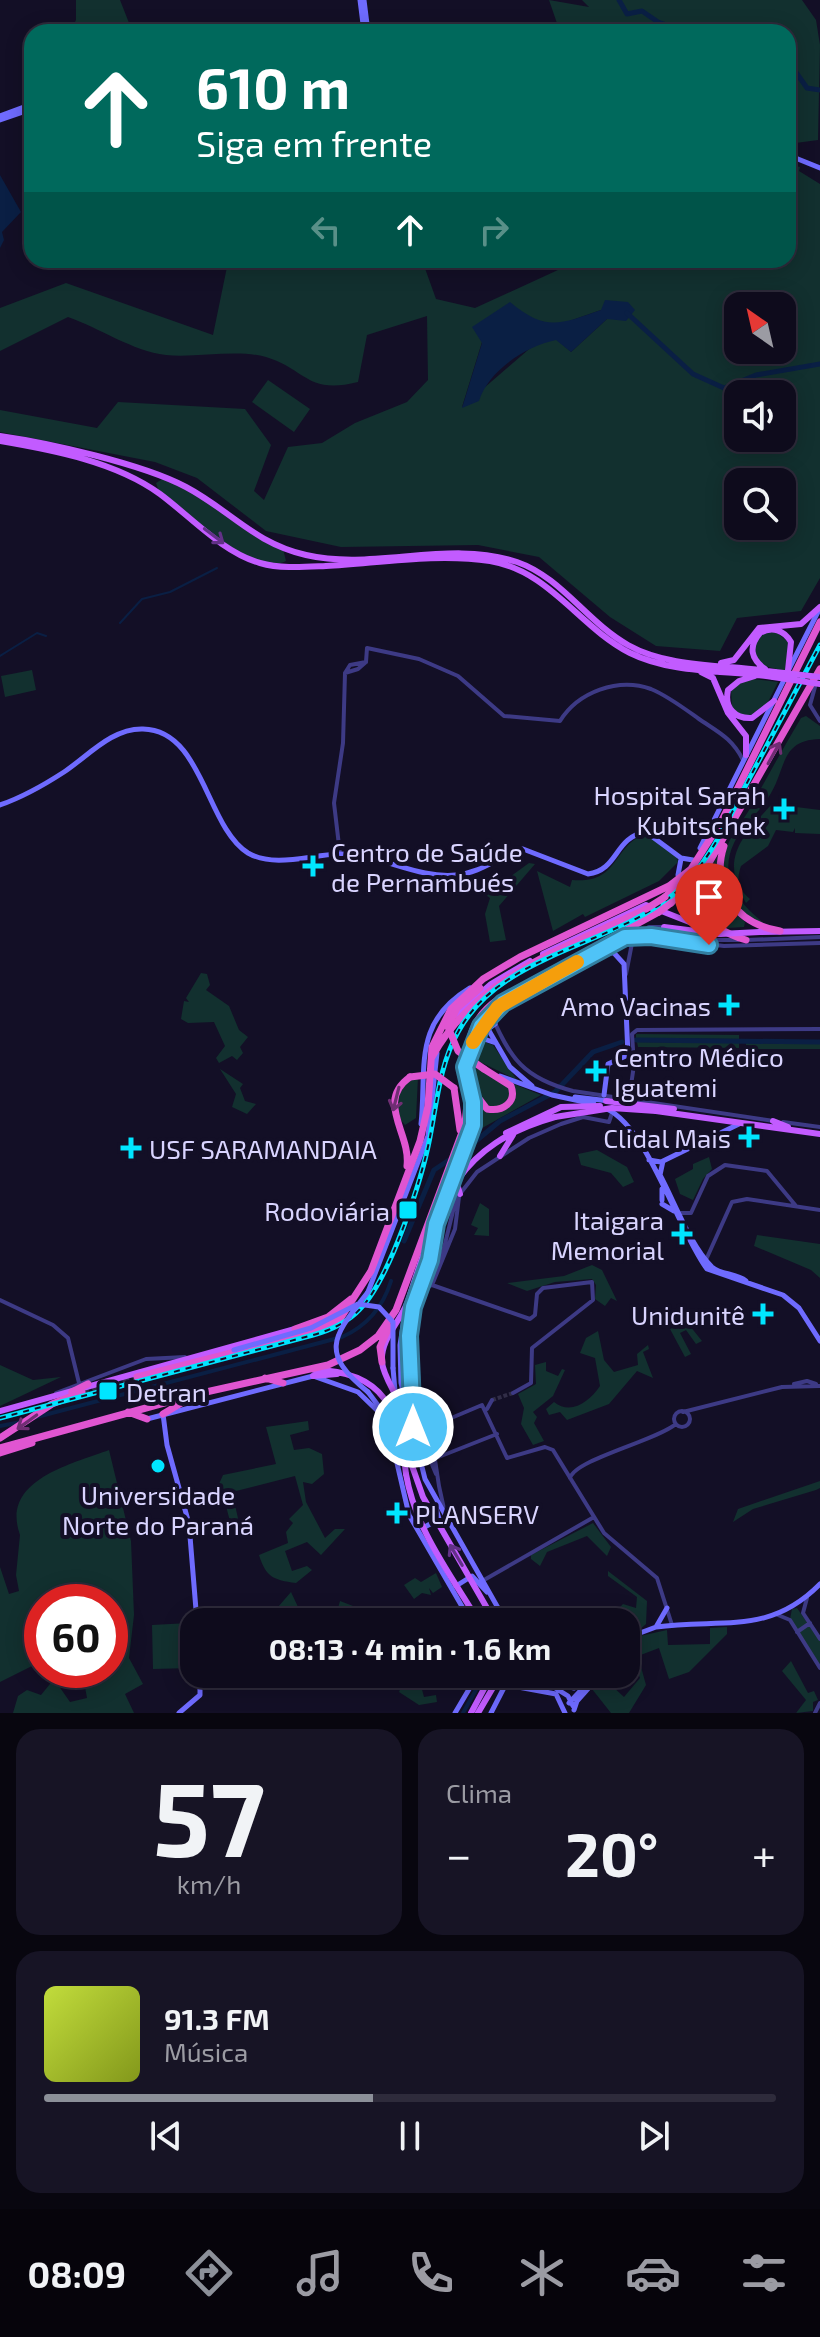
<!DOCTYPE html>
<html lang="pt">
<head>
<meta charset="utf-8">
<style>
	:root { --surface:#0e0b1c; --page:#171425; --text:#f1f3f6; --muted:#9b9ba3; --line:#2e2b3b; --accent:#8c9099 }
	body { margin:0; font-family:"Exo 2",sans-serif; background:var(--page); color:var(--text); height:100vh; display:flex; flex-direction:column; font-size:30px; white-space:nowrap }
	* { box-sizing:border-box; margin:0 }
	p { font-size:26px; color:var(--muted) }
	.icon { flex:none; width:44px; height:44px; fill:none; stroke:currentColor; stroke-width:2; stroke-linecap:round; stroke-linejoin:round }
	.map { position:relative; height:1713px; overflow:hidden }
	.details { display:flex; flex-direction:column; gap:16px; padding:16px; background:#08060f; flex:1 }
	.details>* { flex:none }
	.guide { position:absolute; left:24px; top:24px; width:772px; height:244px; border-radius:24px; box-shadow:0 4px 20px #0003,0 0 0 2px var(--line); background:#00695c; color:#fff; overflow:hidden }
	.needle { width:52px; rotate:326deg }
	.tools { position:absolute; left:724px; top:292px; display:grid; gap:16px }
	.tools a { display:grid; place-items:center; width:72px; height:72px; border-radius:16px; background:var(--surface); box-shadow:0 4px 20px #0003,0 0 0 2px var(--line); font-size:40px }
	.speed { position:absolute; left:24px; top:1584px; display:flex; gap:16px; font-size:40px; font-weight:700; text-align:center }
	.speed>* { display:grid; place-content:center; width:104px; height:104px; border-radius:50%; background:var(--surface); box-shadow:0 4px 20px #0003,0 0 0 2px var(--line); line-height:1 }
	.speed .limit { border:12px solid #d22; background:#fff; color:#111 }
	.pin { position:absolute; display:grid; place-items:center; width:68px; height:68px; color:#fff; margin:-82px -34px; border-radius:50% 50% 50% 0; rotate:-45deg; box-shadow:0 0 8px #0007 }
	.pin .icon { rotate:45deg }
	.me { position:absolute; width:88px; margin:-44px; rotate:0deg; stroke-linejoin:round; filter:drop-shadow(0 0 6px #0008) }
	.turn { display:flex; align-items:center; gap:28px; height:168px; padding:0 40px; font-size:36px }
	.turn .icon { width:104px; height:104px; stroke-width:2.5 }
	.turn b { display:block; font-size:56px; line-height:68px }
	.lanes { display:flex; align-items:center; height:76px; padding:0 40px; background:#0003; justify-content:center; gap:40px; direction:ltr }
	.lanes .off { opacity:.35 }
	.big { font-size:60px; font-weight:700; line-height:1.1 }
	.details .widget { flex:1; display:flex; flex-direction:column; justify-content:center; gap:12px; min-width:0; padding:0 28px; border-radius:24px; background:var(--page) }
	.details .dial { align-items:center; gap:0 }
	.dial b { font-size:104px; line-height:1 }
	.song { display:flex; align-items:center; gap:24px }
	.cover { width:96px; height:96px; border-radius:12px; background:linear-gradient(135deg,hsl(70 70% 55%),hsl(70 70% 35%)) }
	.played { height:8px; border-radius:4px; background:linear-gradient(90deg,var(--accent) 45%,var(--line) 45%) }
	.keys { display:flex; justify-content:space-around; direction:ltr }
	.heat { display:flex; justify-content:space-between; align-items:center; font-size:44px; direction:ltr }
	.details .tiles { flex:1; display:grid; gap:16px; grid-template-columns:1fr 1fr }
	.widget:last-child { grid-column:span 2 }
	.trip { position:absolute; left:180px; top:1608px; width:460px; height:80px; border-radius:24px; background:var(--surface); box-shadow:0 4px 20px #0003,0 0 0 2px var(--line); font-weight:700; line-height:80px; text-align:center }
	.tabs { display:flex; height:128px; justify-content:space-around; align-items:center; background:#06040b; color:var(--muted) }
	.tabs .icon { width:56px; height:56px }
	.tabs .current { color:var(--accent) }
	.tabs b { font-size:36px; color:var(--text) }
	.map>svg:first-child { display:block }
	.green { fill:#12302f; fill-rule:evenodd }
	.water { fill:#0a1f44 }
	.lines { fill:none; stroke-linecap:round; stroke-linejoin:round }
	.stream { stroke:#0a1f44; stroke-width:2 }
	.canal { stroke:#0a1f44; stroke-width:4 }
	.river { stroke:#0a1f44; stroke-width:5 }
	.tertiary-tunnel { stroke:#312d47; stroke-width:4; stroke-dasharray:4 2; stroke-linecap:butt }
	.trunk-tunnel { stroke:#312d47; stroke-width:7; stroke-dasharray:7 3.5; stroke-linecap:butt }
	.tertiary { stroke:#3d3a85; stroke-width:4 }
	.secondary { stroke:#6f6bff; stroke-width:5 }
	.primary { stroke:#c25bff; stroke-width:6 }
	.trunk { stroke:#e055d1; stroke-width:7 }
	.rail-casing { stroke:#00e5ff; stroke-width:5 }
	.rail { stroke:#130f26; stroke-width:2; stroke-dasharray:6; stroke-linecap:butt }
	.tertiary-bridge { stroke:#3d3a85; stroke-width:4 }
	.secondary-bridge { stroke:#6f6bff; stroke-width:5 }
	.primary-bridge { stroke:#c25bff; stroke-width:6 }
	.trunk-bridge { stroke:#e055d1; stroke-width:7 }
	.oneway { stroke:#623188 }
	.oneway2 { stroke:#6f2e73 }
	.route-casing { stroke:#337fa1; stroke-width:20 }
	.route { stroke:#4fc3f7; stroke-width:14 }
	.slow { stroke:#f59e0b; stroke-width:14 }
	.poi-dot { fill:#00e5ff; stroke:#130f26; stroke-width:3 }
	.labels { text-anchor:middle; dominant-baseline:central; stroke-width:8; stroke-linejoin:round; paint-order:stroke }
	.poi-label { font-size:26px; fill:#d9d4ff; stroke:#130f26; text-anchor:end }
</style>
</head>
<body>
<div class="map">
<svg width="820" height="1713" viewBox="0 0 820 1713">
	<rect width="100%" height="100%" fill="#130f26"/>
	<path class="green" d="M76 0H120L131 28 138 32H70L76 20Z
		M549 0 589 7 582 0H802L816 20 820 45 818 140 788 144V32H560Z
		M788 164 800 167 799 171 820 184V578L801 611 737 618 720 651 656 646 610 617 539 557 478 545 341 547 266 531 197 478 155 462 0 432V410L97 428 118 402 245 409 271 445 254 491 264 500 288 447 322 443 355 423 407 402 428 380 427 316 367 335 358 382C307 395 306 369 266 357 238 349 196 358 166 355 132 351 100 328 68 317L0 351V308L66 283 213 335 227 267 325 270 374 260H422L436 299 475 308 571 264 573 260H788ZM738 306H782V350H738ZM601 310 618 318 607 319 571 352 556 339 535 344 462 407 482 342 530 319 558 325ZM738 394H782V438H738ZM738 482H782V526H738Z
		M268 380 310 409 294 432 252 402Z
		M164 478 174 481 283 549 286 561C253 578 186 514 160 494L156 483Z
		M765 632H776L788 642 785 671 764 666 755 656V643Z
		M32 670 36 690 5 697 1 676Z
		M753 679 778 682 766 706 756 715H741L732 708 731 690 741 682Z
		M806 716 820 726V739C779 740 787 770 768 798 758 814 742 826 734 843 717 878 741 907 768 926 733 914 713 878 729 842 735 829 745 818 752 805 768 775 784 747 801 718Z
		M772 804 820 810V834L795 833V828L793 832 776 830 768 846 741 866C736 881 738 889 750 899L746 903C719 858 742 837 772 804Z
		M644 834 650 835 677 857 678 862 659 881 585 917 583 914 553 931 537 871 570 887 572 880C619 884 611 849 644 834Z
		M718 856C714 884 723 905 745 922L744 927 727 928 695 907 692 893Z
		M529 863 535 864 499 906 506 940 490 942 485 914 490 898 480 891 481 884H491L493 889Z
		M201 973 207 974 210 985 206 990 229 1006 239 1030 248 1037 240 1047 243 1053 237 1060 232 1056 219 1063 216 1058 225 1046 214 1022 188 1023 181 1019 184 1001 189 1002 186 998Z
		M636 1034 739 1035V1039L636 1038Z
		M482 1041 493 1045 517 1080 470 1057Z
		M637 1042 739 1043V1048L638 1047Z
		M746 1043 820 1044V1049H746Z
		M469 1063 503 1080 512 1093 502 1106 489 1107 471 1081Z
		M220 1069 243 1084 240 1088 245 1101 256 1104 247 1114 232 1107 236 1094Z
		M418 1077 416 1118 405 1125 397 1116 396 1096 410 1080Z
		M511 1083 541 1095 475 1132 477 1100 489 1111 514 1101Z
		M597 1150 627 1167 634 1182 623 1187 611 1173 581 1165 578 1154Z
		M709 1157 712 1169 703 1179 693 1200 680 1194 675 1179 693 1169V1164Z
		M480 1203 489 1209V1236L474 1235 478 1228 471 1225Z
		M757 1235 820 1244V1278L811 1270 754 1246Z
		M592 1265 602 1270 617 1301 611 1298 605 1306 595 1299 596 1285 592 1279 555 1282 527 1291 507 1283 564 1276Z
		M686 1321 702 1341 696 1344 686 1330 680 1333 691 1354 685 1357 670 1329Z
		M598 1331 604 1360 614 1372 638 1365 637 1354 648 1345 649 1349 643 1352 653 1378 637 1371 609 1404 567 1420 560 1412 549 1415 546 1409 554 1402C571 1416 590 1401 600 1386L595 1358 580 1353 586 1338Z
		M546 1362V1371L558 1376 562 1369 565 1370 553 1396 533 1412 537 1417 534 1423 544 1441 533 1445 521 1424 524 1408 518 1394 536 1384 535 1365Z
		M0 1365 33 1380 61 1377 0 1406Z
		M308 1421 309 1430 290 1435 294 1450 309 1448 322 1454 324 1474 312 1484 303 1482 306 1502 325 1538 335 1529H345L321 1555 307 1542 285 1551 292 1571 307 1566 312 1570 296 1583C273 1580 266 1577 259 1555L288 1543 286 1532 293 1523 289 1519 303 1505 295 1476 232 1492 240 1527 232 1529 226 1506 227 1493 219 1484 223 1475 276 1464 266 1427Z
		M109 1450 131 1541 134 1615 129 1658 143 1684 125 1694 134 1713H13L18 1696 27 1690 41 1695 54 1679 70 1702 87 1698 85 1687H93L103 1670H110V1602H42V1661L0 1682V1567L9 1594 19 1591 16 1575 20 1535C0 1480 72 1464 109 1450Z
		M820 1481V1488L816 1490 753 1509 733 1522 738 1509Z
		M593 1523 611 1547 607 1556 587 1536 547 1552 540 1566 531 1559V1555Z
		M608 1571 647 1601 646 1624 626 1642V1622H606L623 1604 636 1608 637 1597 608 1576Z
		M436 1573 442 1587 433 1593 429 1588 431 1595 422 1593 414 1599 404 1585 415 1578 421 1582Z
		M291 1592 305 1622H265Z
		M340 1601 374 1614 372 1622H334Z
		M797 1608 820 1641V1666L790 1619 792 1609Z
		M189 1623 191 1668 153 1669 152 1625Z
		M727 1627V1634L689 1672 669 1679 659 1648 638 1656 646 1685 629 1713H611L592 1689 605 1674 618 1677 611 1685 624 1697 640 1678 633 1661 626 1663V1652L640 1636 667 1630 668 1645 710 1644V1628Z
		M791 1661 808 1693 814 1691 818 1700 813 1702V1711L796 1713 806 1700 782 1671Z
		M404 1679 420 1682 424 1697 436 1695 437 1702 419 1705 399 1692Z"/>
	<path class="water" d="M0 175 21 212 2 232 4 240 0 248Z
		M605 300 628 302 635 310 626 321 607 319 571 352 556 340C526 346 488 371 479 401L462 408 482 343 472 327 510 302C546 332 560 324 601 310Z"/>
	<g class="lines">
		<path class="stream" d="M120 623 142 599 170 592 217 568
			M0 656 37 633 46 636"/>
		<path class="canal" d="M33 1418 342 1337C367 1326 383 1307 391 1281
			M0 1426 21 1422
			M463 1713 482 1679"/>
		<path class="river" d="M619 0 627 14 642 11 658 22 687 32
			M788 61 807 88 820 90
			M627 313 693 374 724 388 756 375 820 364
			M636 1040 820 1042
			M464 1151 500 1121 555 1092 593 1052 622 1042
			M404 1241 434 1170 452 1158"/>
		<path class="tertiary-tunnel" d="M492 1400 513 1393"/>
		<path class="trunk-tunnel" d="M82 1392 137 1377"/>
		<path class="tertiary" d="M366 662 367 648 419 659 458 676 504 716 560 721C578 692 618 677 651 689 668 696 685 709 699 719 718 732 732 738 743 760
			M345 673 358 669 366 662
			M815 687 810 705 820 721
			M340 854 334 803 343 743 345 673 350 665 366 662
			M672 930 714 940H738
			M644 936 724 946 820 943
			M747 940 820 937
			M598 952 628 936
			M626 974 633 938 649 927H664
			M491 1014C510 1059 524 1078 573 1091L774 1121
			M629 1099 634 1065 632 1034 637 1030 820 1029
			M783 1122 820 1127
			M681 1213H691L708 1176 725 1165 767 1171 796 1206
			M705 1262 732 1202 747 1199 820 1210
			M430 1285 427 1277 442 1256 456 1199 477 1172 529 1138 561 1124 583 1117 609 1122 612 1113
			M432 1285 455 1229 459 1197
			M418 1291 432 1285 530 1319 535 1315 537 1294 543 1288 592 1282 593 1300 532 1348 531 1383 513 1393
			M0 1300 53 1325 68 1338 79 1383
			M794 1384 807 1381 816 1384
			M56 1393 146 1359 185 1357
			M415 1401C411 1370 406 1337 414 1306 421 1278 432 1255 436 1226
			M487 1409 492 1400
			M674 1419a8 8 0 1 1 16 0a8 8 0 1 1-16 0Z
			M683 1412 782 1387 820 1386
			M416 1414 421 1438 436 1474
			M418 1417 429 1420 430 1427
			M436 1458 497 1434
			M570 1478C576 1459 655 1441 676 1424
			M439 1486 430 1427 482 1405 507 1458 545 1447 553 1450 604 1533 657 1578 672 1625
			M439 1486 444 1509
			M484 1580 594 1517
			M807 1598 803 1613 820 1639
			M778 1615 790 1620 820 1668
			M797 1632 810 1623
			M815 1713 820 1703"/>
		<path class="secondary" d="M360 0 364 32
			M364 0 368 32
			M0 116 32 104
			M0 120 32 109
			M788 155 820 168
			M789 669 819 610
			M0 805C23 797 44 785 64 772 88 756 112 728 143 729 203 730 206 827 248 853 274 868 310 855 338 854 379 853 416 879 456 875 482 873 499 856 523 849L588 874C619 870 614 837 646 832L681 858 693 860
			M700 848 785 678
			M678 875 681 859
			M495 1024 488 1029 510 1067 532 1086
			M473 1046 484 1039 496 1043
			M471 1047C476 1035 482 1023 491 1014 509 994 588 949 614 953L624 964 628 1055 608 1064 604 1095
			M500 1076 552 1095 594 1104
			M575 1097 609 1101
			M607 1109C648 1128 678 1230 707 1269L783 1295 799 1308 820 1341
			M421 1124C427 1067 412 1023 470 988
			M649 1160 661 1162 741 1123
			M663 1161 660 1175C674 1201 691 1247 712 1267 721 1275 736 1273 746 1281
			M662 1189V1200
			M662 1204 674 1211
			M368 1292 428 1136 437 1053
			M405 1312 400 1345 401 1383 425 1479 506 1622
			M393 1368 395 1391
			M368 1392 393 1425
			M163 1414 167 1445 189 1524 197 1622
			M147 1419 313 1376 358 1392 387 1420 409 1515 471 1622
			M394 1427 395 1449
			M423 1528 439 1519 435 1505
			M456 1586 472 1576 487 1592
			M656 1627 667 1608
			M626 1646 640 1633 656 1627C721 1618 769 1636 820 1584
			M519 1674 574 1688 597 1674
			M507 1685 556 1694 565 1713
			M552 1686 568 1696 573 1706
			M569 1703 584 1687
			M574 1710 577 1701 601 1674
			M179 1713 200 1695V1674
			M455 1713 478 1674
			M491 1713 511 1674"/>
		<path class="primary" d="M0 436C49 443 143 464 186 487 231 511 254 543 306 555 375 571 449 539 517 562 561 577 587 622 628 645 671 669 728 664 775 672
			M0 441C53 450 116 462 160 494 191 517 222 552 260 563 281 569 304 567 326 566 379 563 437 553 490 561 550 571 579 627 630 653 672 674 727 670 773 677
			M721 663 734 660 759 628 801 624 820 607
			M765 669C751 659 748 647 760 633 772 626 784 630 791 642L788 670
			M701 672 713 678 728 713 746 736V755
			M755 676 739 681 728 690C724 708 735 719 752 718L774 701
			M664 927 720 934
			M760 932 820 931
			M543 954 646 905 692 923 717 928
			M456 1015 491 984 530 961
			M606 1101 674 1109
			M656 1111 820 1134
			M773 1121 788 1127
			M506 1133 561 1107 600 1106
			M500 1156 513 1135
			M460 1194C447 1161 483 1128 469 1088
			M314 1370C385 1371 399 1410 406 1474
			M313 1376 337 1374
			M0 1411 295 1329
			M413 1427 414 1399
			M410 1460C408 1442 407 1424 401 1407 396 1393 383 1376 382 1362 380 1339 401 1321 408 1301 438 1208 452 1146 555 1117
			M471 1713 492 1674
			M478 1713 501 1674"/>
		<path class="trunk" d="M724 846C710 889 737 924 780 931
			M694 887 689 899C696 918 728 935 746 940
			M665 897 689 876
			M671 903 709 863 820 669
			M432 1057C477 975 568 947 646 909
			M468 1084 487 1109C503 1112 517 1102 511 1086L484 1069
			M454 1088 460 1130
			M407 1166C411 1133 375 1102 410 1077
			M295 1329 328 1317 351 1299
			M382 1362 380 1347 389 1327
			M137 1377 306 1334 340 1319 371 1271 420 1141 428 1106 432 1047 451 1009 483 979 520 957 669 886 691 869 721 822 820 622
			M265 1378 283 1383
			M72 1392 88 1384
			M128 1412 147 1419
			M163 1414 188 1399
			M0 1438 52 1404 82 1392
			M0 1448 197 1394 328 1365 360 1350 378 1336 396 1310 464 1127C475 1081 450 1031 499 999L659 912
			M0 1453 32 1443"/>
		<defs>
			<path id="rail" d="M0 1418 313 1335C331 1330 348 1322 360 1309 390 1279 422 1179 430 1137 437 1101 440 1064 458 1032 501 953 610 947 674 894 709 865 728 819 749 779 773 734 796 690 820 645"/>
		</defs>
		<use href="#rail" class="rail-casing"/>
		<use href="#rail" class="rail"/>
		<path class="tertiary-bridge" d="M628 936H644"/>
		<path class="secondary-bridge" d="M368 1292C335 1335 317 1351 368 1392
			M234 1350 311 1328 358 1304 379 1307 393 1322V1368"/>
		<path class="primary-bridge" d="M775 672 820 677
			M773 677 820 684
			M720 934 760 932
			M555 1117 612 1108 656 1111
			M410 1460 423 1497 495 1622
			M406 1474C415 1529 451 1575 479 1622"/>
		<path class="trunk-bridge" d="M646 909 665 897
			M659 912 671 903
			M480 988 457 1008 448 1027 458 1051 484 1069
			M410 1077 435 1074 454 1088"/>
	</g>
	<defs><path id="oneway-shaft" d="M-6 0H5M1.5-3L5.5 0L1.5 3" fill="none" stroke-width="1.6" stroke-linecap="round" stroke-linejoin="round" transform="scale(2)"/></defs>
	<g class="oneway">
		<use href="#oneway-shaft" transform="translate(214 536) rotate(37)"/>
		<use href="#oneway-shaft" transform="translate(456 1555) rotate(-121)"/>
	</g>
	<g class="oneway2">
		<use href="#oneway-shaft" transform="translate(774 753) rotate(-61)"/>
		<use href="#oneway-shaft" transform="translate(396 1099) rotate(104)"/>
		<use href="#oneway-shaft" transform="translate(27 1422) rotate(144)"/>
	</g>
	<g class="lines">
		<defs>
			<path id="route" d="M413 1427 409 1336 413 1307 430 1260 436 1224 473 1125V1102L465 1067 481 1026 503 1003 625 937 651 936 709 945"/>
		</defs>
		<use href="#route" class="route-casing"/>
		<use href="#route" class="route"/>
		<path class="slow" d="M473 1042 498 1007 577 962"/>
	</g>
	<g class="poi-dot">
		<path d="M780 797h8v8h8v8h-8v8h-8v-8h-8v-8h8z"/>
		<path d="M309 854h8v8h8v8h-8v8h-8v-8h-8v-8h8z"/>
		<path d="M725 993h8v8h8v8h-8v8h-8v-8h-8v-8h8z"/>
		<path d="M592 1059h8v8h8v8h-8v8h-8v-8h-8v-8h8z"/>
		<path d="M745 1125h8v8h8v8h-8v8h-8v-8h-8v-8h8z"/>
		<path d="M127 1136h8v8h8v8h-8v8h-8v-8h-8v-8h8z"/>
		<rect x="398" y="1200" width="20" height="20" rx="4"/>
		<path d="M678 1222h8v8h8v8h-8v8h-8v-8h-8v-8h8z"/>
		<path d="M759 1302h8v8h8v8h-8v8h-8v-8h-8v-8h8z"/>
		<rect x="98" y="1381" width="20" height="20" rx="4"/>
		<circle cx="158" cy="1466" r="8"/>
		<path d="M393 1501h8v8h8v8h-8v8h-8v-8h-8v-8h8z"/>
	</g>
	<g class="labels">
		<g class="poi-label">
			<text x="766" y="794">Hospital Sarah<tspan x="766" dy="30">Kubitschek</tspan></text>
			<text x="331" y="851" text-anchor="start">Centro de Saúde<tspan x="331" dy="30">de Pernambués</tspan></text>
			<text x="711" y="1005">Amo Vacinas</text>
			<text x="614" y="1056" text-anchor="start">Centro Médico<tspan x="614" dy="30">Iguatemi</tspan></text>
			<text x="731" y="1137">Clidal Mais</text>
			<text x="149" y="1148" text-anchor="start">USF SARAMANDAIA</text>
			<text x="390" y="1210">Rodoviária</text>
			<text x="664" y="1219">Itaigara<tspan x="664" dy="30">Memorial</tspan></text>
			<text x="745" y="1314">Unidunitê</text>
			<text x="126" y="1391" text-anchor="start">Detran</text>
			<text x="158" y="1494" text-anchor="middle">Universidade<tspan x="158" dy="30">Norte do Paraná</tspan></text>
			<text x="415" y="1513" text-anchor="start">PLANSERV</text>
		</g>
	</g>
</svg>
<div class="tools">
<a><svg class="needle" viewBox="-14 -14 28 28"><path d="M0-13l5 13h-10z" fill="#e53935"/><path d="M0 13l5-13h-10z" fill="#9b9ba3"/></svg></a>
<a><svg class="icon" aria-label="sound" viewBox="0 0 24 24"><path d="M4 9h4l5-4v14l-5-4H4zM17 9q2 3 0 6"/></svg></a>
<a><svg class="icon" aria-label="search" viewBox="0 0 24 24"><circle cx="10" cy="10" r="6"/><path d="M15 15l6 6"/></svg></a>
</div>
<div class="speed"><div class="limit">60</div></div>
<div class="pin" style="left:709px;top:945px;background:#d93025"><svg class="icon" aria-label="arrive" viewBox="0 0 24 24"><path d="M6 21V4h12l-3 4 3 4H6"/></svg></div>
<svg class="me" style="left:413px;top:1427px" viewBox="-20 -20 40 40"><circle r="17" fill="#4fc3f7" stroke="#fff" stroke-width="3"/><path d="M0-11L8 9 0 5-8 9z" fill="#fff"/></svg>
<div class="trip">08:13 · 4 min · 1.6 km</div>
<div class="guide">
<div class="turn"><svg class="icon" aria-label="ahead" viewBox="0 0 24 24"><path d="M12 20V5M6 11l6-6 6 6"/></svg><div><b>610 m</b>Siga em frente</div></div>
<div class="lanes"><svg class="icon off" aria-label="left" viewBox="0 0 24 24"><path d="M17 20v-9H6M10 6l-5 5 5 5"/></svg><svg class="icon" aria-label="ahead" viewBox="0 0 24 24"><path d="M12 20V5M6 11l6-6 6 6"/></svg><svg class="icon off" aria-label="right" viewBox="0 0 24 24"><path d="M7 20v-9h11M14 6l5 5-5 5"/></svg></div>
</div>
</div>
<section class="details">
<div class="tiles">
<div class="widget dial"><b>57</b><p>km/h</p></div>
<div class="widget"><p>Clima</p>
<div class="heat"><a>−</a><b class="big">20°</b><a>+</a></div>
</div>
<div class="widget">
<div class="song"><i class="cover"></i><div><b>91.3 FM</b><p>Música</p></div></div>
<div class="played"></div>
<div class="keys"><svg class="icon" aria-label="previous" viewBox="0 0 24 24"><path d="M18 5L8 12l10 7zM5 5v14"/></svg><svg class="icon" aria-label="pause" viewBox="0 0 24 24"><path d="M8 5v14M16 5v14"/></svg><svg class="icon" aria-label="next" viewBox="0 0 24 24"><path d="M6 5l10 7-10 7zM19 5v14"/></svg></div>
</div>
</div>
</section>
<nav class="tabs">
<b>08:09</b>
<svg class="icon current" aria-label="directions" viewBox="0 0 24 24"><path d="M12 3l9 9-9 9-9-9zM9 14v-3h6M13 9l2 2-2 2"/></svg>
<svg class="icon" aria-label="music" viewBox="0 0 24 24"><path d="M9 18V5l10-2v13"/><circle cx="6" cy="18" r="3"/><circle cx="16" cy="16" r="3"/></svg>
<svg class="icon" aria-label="phone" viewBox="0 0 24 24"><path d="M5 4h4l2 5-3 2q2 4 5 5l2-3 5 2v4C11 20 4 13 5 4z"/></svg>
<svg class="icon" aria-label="climate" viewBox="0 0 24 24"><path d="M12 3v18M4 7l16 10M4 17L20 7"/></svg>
<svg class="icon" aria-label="car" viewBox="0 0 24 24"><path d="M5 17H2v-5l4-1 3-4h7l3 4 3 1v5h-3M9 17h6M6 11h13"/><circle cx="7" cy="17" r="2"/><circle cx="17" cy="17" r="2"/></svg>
<svg class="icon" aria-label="filters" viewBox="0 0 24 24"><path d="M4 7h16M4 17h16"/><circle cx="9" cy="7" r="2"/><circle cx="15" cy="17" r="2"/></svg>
</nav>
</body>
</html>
